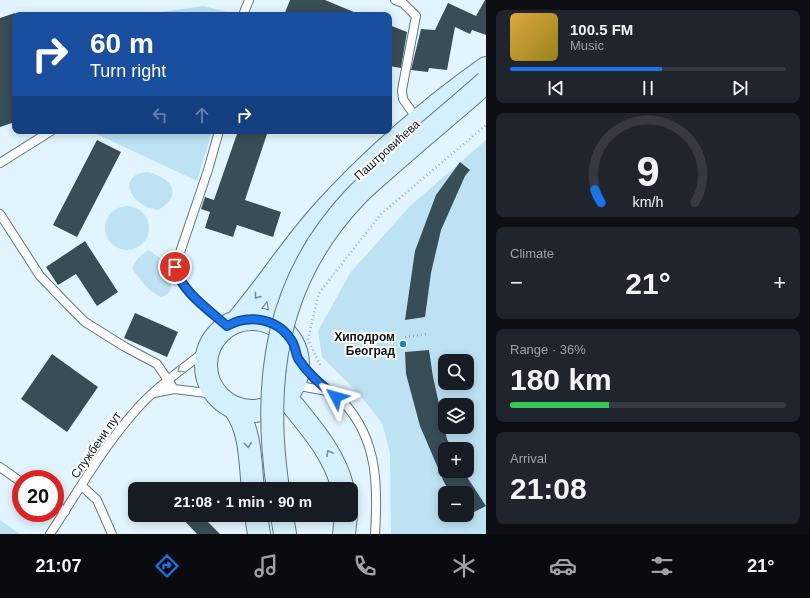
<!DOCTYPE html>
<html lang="en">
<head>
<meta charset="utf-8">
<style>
	:root { --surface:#171b24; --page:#20242c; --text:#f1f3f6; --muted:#9ea1a6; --line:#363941; --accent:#1a73e8 }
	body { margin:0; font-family:Arial,sans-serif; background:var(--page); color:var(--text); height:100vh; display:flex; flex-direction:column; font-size:15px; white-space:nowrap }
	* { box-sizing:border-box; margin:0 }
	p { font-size:13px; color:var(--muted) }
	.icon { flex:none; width:22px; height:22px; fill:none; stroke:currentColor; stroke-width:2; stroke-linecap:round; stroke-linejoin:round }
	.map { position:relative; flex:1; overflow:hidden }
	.drawer { display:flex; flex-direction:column; gap:10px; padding:10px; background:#0d0f14; width:324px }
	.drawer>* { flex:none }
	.guide { position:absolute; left:12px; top:12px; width:380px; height:122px; border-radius:8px; box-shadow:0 2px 10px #0003; background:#1a4fa0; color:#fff; overflow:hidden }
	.controls { position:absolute; left:438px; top:354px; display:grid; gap:8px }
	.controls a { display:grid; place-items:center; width:36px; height:36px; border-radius:8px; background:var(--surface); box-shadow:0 2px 10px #0003; font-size:20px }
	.speed { position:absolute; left:12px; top:470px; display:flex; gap:8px; font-size:20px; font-weight:700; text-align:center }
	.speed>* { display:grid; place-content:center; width:52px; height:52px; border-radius:50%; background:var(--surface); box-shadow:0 2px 10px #0003; line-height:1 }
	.speed .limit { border:6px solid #d22; background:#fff; color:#111 }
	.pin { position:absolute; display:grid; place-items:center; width:34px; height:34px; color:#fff; margin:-17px; border:2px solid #fff; border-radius:50%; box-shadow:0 1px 4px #0007 }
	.me { position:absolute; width:44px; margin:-22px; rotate:309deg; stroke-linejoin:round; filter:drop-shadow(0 0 3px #0008) }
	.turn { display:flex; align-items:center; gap:14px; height:84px; padding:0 12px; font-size:18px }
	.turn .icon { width:52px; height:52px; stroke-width:2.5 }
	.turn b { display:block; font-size:28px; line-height:34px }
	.lanes { display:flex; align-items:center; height:38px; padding:0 12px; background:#0003; justify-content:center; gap:20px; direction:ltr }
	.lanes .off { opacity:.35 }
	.big { font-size:30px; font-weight:700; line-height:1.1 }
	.drawer .card { flex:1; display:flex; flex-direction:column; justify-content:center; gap:6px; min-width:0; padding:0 14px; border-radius:8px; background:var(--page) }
	.drawer .dial { align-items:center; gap:0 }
	.dial svg { height:104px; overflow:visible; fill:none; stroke:var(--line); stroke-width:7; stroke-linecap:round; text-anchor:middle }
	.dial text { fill:var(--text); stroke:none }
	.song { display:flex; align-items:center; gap:12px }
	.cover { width:48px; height:48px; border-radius:6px; background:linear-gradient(135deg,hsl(40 70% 55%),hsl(50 70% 35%)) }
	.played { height:4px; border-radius:2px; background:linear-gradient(90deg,var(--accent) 55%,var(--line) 55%) }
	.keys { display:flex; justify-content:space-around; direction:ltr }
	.heat { display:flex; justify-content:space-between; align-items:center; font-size:22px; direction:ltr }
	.charge { height:6px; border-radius:3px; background:linear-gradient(90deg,#34c759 36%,var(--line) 0) }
	.trip { position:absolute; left:128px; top:482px; width:230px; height:40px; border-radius:8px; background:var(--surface); box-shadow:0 2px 10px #0003; font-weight:700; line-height:40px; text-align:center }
	.dock { display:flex; height:64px; justify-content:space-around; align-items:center; background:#090b0e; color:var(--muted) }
	.dock .icon { width:28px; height:28px }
	.dock .selected { color:var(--accent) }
	.dock b { font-size:18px; color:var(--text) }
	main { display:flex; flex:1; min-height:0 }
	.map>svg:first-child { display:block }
	.green { fill:#bde2f4; fill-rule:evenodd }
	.building { fill:#394d56 }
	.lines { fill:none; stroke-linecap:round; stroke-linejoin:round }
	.lane-casing { stroke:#627781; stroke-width:10 }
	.secondary-casing { stroke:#627781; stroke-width:24 }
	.path { stroke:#9dacb4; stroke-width:2.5; stroke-dasharray:1 3; stroke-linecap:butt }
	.lane { stroke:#fff; stroke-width:8 }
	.secondary { stroke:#d4f0fc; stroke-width:22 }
	.secondary-bridge-casing { stroke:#627781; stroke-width:24; stroke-linecap:butt }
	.secondary-bridge { stroke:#d4f0fc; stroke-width:22 }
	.oneway { stroke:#798d94 }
	.oneway2 { stroke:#9da1a2 }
	.route-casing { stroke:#114b97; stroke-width:10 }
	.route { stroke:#1a73e8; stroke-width:7 }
	.poi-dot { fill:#1e89b0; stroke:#fff; stroke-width:1.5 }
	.labels { text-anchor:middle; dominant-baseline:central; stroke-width:4; stroke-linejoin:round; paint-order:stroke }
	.street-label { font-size:12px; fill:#0a1316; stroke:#fff }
	.poi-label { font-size:12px; font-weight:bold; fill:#0a1316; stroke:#fff; text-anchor:end }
</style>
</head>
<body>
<main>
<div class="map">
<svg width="486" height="534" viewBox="0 0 486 534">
	<rect width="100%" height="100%" fill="#e2f5ff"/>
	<path class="green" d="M203 6 236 14 142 15Z
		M90 131H212L197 181Z
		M486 140V534H391L390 453 382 423 360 395 322 357 318 331 350 273 410 206ZM445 361H467V383H445ZM445 405H467V427H445ZM445 449H467V471H445ZM445 493H467V515H445Z
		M148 172C172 178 184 195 158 210 129 206 116 174 148 172Z
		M105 228a22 22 0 1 1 44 0a22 22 0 1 1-44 0Z
		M148 250C163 259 173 268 171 287 170 293 167 295 161 297 147 290 141 281 132 268L138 258Z
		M0 520 20 534H0Z"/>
	<path class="building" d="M290 0H325L361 15H284Z
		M485 0H486V35L472 30 470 34 455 27 447 70 429 68 428 72 411 70 421 29 435 30 448 3 476 16Z
		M15 13V122L0 127V18Z
		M389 25 407 32 401 68 389 66Z
		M238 131H268L245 200 281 212 273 237 237 225 233 237 205 228 210 212 201 209 205 197 214 200Z
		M97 140 121 152 77 237 53 225Z
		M460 162 470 170 465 176 441 230 431 273 425 317 405 320 415 251 436 195Z
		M85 241 118 292 97 306 76 274 58 285 46 267Z
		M135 313 178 332 167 357 124 338Z
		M429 350 433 377 447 439 452 449H445V471H463L486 506 464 517 462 515H467V493H450L444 482 420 426 406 374 405 352Z
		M52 354 98 387 67 432 21 399Z
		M179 515H216L208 522 220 534H197Z"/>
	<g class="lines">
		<defs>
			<path id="lane" d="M395 0 403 3 416 16 402 90 403 99 417 119
				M243 15 249 0
				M219 131 208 170 175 267C181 292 209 310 227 326
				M0 163 51 131
				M0 214 40 276 69 306 85 322 125 347 157 364 174 389
				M298 359C304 367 310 375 318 382 326 389 337 395 344 403 378 440 378 487 375 534
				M294 385 327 391
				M154 393 174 389 215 394
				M0 467 21 482
				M82 486 97 500 112 534
				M55 505 65 512
				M50 534C77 493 103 447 136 410 156 387 184 368 208 349"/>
			<path id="secondary" d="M206 365a46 46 0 1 1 92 0a46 46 0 1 1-92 0Z
				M237 321C266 287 290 249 320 215 367 162 428 109 486 68
				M284 331 277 293 285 267
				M286 397C309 426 334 452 343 489
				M235 409C251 431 250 462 253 489
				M256 515 259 534
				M282 515 285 534
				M344 534 346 515"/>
		</defs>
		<use href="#lane" class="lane-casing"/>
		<use href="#secondary" class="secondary-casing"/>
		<path class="path" d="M405 337 427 334
			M320 365 308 339 319 293 381 214 486 125"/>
		<use href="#lane" class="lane"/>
		<use href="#secondary" class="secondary"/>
		<defs>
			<path id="secondary-bridge" d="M278 489C262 380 276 281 354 198 365 186 378 176 390 165 421 137 455 110 486 82"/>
		</defs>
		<use href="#secondary-bridge" class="secondary-bridge-casing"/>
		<use href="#secondary-bridge" class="secondary-bridge"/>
	</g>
	<defs><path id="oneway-chevron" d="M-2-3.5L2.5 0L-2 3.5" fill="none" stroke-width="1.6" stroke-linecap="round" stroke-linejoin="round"/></defs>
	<g class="oneway">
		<use href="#oneway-chevron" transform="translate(257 296) rotate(128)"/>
		<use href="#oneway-chevron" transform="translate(248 445) rotate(83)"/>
		<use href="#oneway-chevron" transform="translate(329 453) rotate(-119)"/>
	</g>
	<use class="oneway2" href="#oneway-chevron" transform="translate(180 370) rotate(141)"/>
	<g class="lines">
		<defs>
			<path id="route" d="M175 267C181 291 209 310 227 326 250 313 280 319 293 343 296 349 296 356 299 360 309 375 323 386 336 397"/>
		</defs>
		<use href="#route" class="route-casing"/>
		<use href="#route" class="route"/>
	</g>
	<circle class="poi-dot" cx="403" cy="344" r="4"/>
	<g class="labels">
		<g class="street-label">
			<text transform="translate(387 150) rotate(-42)">Паштровићева</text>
			<text transform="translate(96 445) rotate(-55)">Службени пут</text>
		</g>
		<g class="poi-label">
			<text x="395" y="337">Хиподром<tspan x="395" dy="14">Београд</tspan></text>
		</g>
	</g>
</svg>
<div class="controls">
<a><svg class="icon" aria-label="search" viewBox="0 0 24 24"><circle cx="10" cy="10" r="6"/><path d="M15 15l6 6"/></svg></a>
<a><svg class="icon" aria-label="layers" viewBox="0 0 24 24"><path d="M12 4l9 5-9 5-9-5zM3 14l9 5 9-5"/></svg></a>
<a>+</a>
<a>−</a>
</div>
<div class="speed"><div class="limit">20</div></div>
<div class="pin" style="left:175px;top:267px;background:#d93025"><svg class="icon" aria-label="arrive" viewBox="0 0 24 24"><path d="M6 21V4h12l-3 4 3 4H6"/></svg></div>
<svg class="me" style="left:336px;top:397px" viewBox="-20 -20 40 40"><path d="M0-17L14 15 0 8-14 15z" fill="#1a73e8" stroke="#fff" stroke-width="4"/></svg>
<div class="trip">21:08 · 1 min · 90 m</div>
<div class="guide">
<div class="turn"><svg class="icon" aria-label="right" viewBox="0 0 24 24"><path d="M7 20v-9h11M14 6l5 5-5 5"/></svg><div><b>60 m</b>Turn right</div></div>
<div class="lanes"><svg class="icon off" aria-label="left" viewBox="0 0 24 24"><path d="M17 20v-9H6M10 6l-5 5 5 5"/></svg><svg class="icon off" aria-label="ahead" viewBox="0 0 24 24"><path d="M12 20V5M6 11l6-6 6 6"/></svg><svg class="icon" aria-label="right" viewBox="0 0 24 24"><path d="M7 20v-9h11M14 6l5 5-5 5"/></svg></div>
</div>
</div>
<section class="drawer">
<div class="card">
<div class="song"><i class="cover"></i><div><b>100.5 FM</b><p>Music</p></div></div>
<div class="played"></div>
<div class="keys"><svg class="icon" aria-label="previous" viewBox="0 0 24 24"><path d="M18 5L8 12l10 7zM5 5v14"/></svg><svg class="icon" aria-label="pause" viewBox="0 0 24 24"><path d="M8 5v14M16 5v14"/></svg><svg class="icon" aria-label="next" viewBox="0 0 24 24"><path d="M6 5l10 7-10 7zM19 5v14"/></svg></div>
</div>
<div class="card dial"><svg viewBox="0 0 100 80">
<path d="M14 69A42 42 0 1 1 86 69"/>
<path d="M14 69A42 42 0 0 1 9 59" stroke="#1a73e8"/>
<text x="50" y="56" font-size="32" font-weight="700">9</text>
<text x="50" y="72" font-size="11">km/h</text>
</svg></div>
<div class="card"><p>Climate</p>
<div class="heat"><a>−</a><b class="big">21°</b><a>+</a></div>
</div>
<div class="card"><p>Range · 36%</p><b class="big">180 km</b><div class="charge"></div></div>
<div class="card"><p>Arrival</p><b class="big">21:08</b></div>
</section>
</main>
<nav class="dock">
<b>21:07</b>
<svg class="icon selected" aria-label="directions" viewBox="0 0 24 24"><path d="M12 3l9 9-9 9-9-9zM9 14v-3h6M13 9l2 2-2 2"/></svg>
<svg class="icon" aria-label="music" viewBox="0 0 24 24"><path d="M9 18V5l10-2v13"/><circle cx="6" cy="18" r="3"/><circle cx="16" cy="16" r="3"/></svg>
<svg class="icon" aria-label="phone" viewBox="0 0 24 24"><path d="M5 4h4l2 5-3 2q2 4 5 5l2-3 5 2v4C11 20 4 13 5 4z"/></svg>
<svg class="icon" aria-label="climate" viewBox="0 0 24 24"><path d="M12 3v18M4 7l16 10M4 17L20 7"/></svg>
<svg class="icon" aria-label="car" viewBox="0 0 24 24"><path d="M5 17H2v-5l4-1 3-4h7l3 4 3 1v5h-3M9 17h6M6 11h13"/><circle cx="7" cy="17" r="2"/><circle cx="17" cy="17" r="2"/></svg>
<svg class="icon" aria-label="filters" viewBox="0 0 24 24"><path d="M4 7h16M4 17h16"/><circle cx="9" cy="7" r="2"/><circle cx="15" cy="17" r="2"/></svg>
<b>21°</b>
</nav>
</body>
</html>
